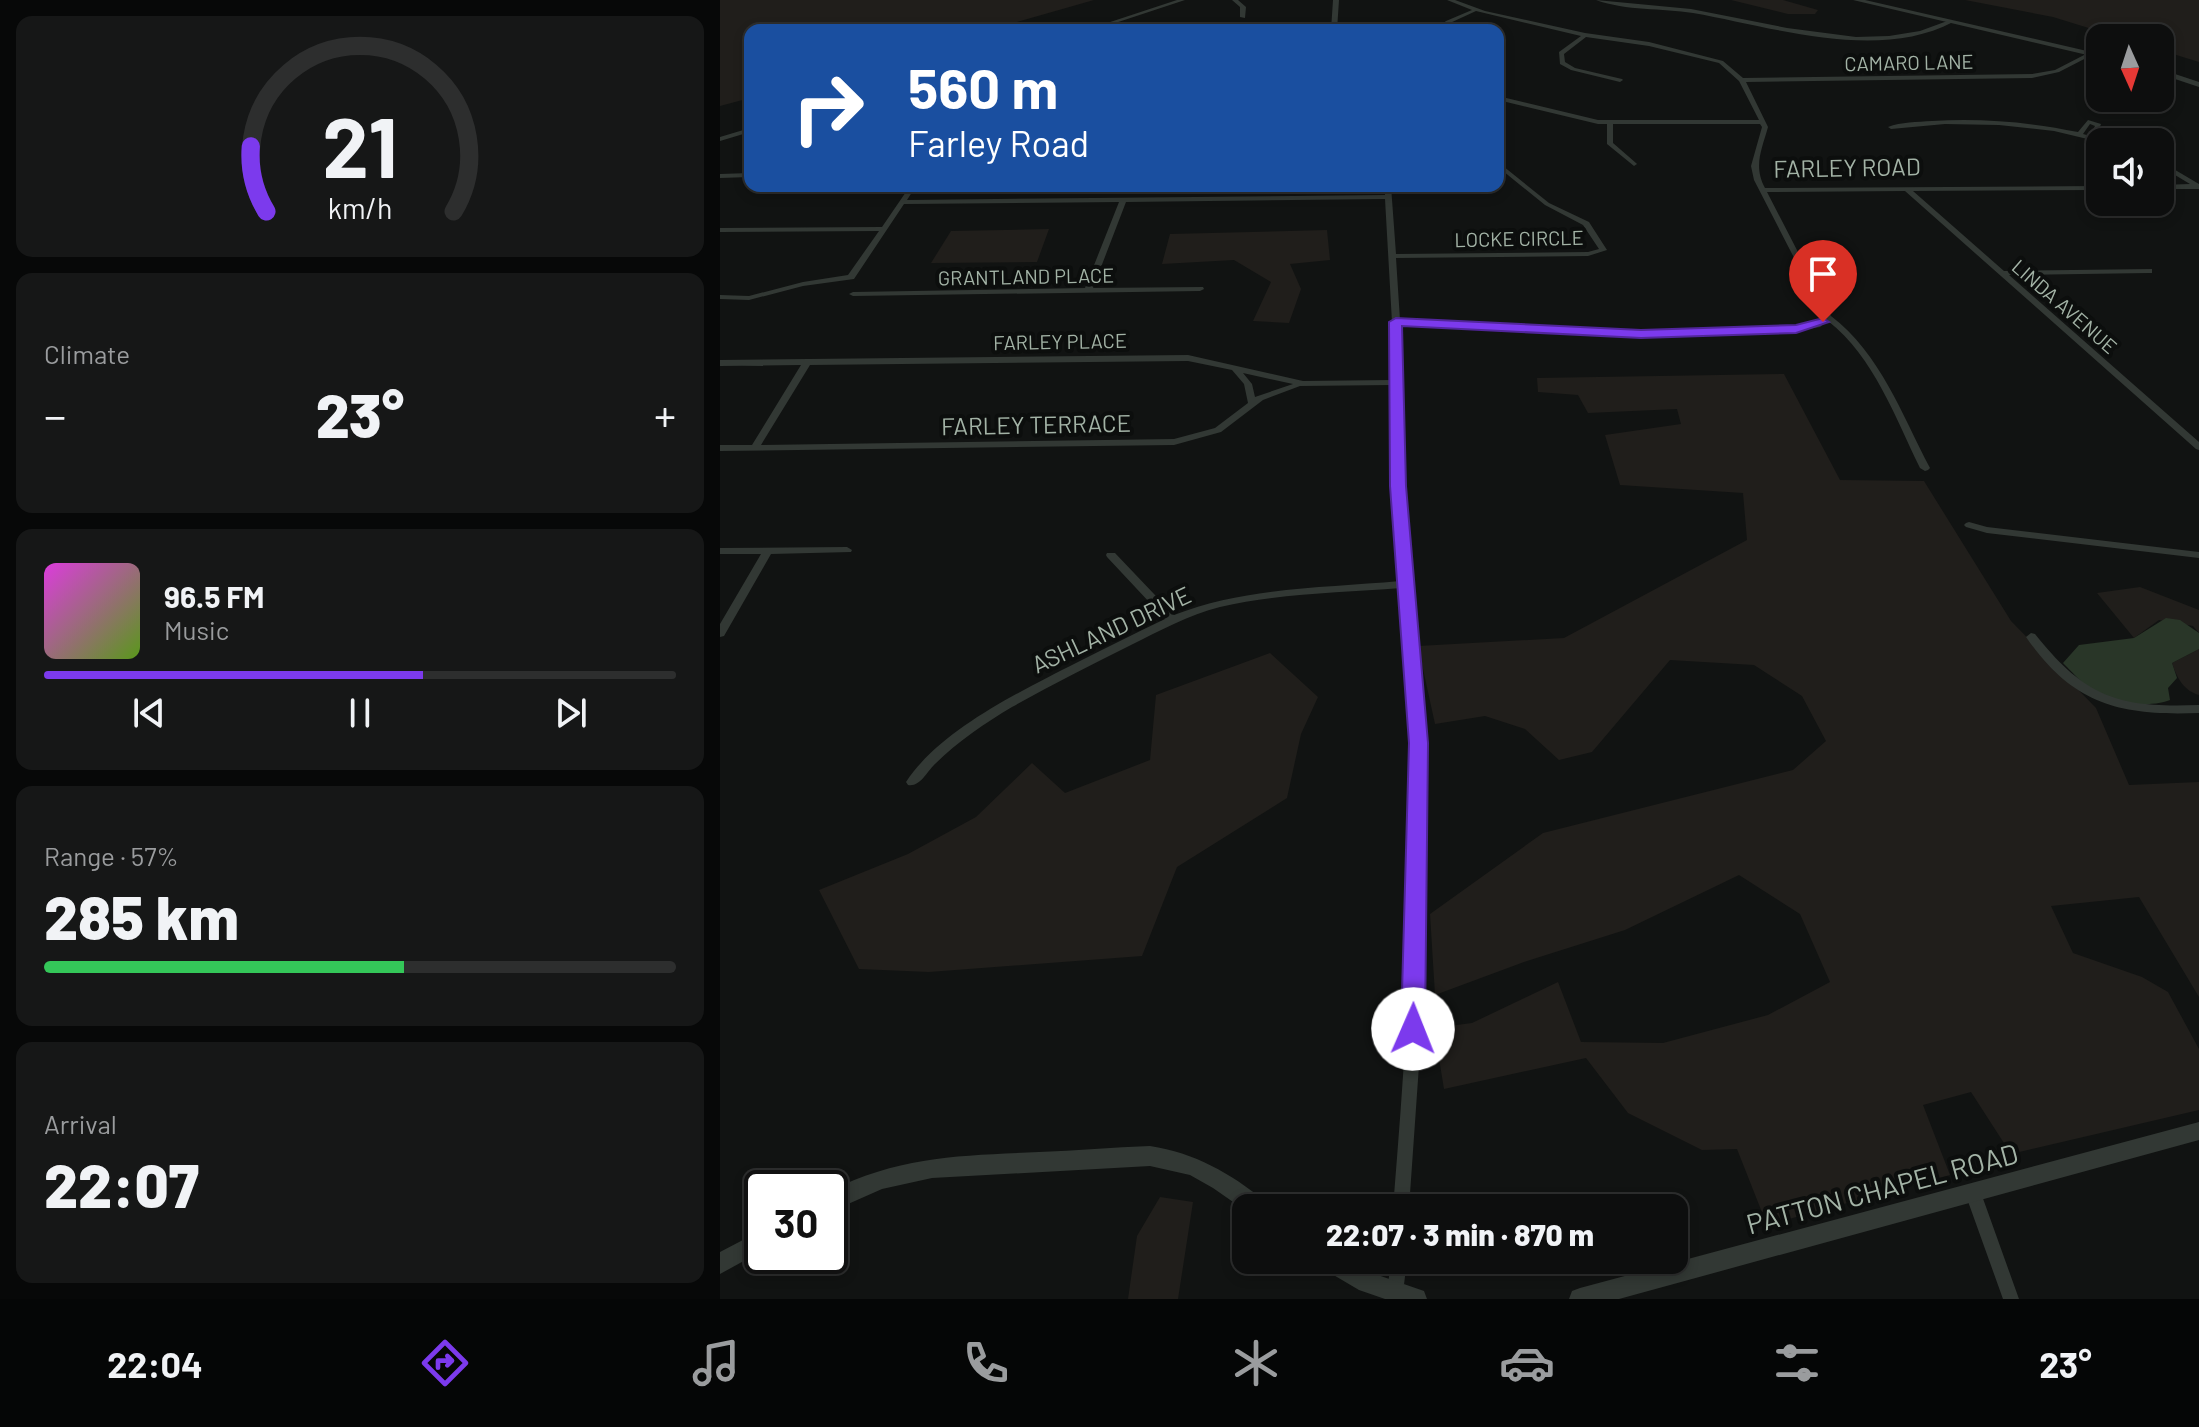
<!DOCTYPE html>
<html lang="en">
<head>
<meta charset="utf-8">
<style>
	:root { --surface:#0d0e0e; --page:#161717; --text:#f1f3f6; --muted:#9a9c9e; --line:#2d2e2e; --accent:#7c3aed }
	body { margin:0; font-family:Barlow,sans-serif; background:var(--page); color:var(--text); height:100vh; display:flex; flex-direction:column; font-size:30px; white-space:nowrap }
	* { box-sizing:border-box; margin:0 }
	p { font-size:26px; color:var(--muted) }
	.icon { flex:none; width:44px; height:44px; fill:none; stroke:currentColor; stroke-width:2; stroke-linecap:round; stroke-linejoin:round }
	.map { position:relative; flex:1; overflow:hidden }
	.side { display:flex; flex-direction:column; gap:16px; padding:16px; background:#070808; width:720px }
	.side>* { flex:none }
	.hud { position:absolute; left:24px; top:24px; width:760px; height:168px; border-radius:16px; box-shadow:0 4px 12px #0003,0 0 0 2px var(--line); background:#1a4fa0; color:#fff; overflow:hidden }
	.needle { width:52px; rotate:177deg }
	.controls { position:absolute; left:1366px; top:24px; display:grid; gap:16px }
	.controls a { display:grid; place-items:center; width:88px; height:88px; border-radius:16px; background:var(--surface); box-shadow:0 4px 12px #0003,0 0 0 2px var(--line); font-size:40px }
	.speed { position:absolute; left:24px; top:1170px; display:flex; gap:16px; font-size:40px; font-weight:700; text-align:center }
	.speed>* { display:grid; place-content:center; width:104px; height:104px; border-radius:50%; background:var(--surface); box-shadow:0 4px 12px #0003,0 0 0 2px var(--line); line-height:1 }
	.speed .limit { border:4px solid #111; border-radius:12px; background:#fff; color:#111 }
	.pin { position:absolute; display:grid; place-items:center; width:68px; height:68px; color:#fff; margin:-82px -34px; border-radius:50% 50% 50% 0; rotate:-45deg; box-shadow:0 0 8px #0007 }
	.pin .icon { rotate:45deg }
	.me { position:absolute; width:88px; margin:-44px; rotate:1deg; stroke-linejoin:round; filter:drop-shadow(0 0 6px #0008) }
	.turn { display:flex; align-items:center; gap:28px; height:168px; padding:0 32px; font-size:36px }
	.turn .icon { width:104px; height:104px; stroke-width:2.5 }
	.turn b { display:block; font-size:56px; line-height:68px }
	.big { font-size:60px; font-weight:800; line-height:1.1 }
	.side .card { flex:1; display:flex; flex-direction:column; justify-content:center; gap:12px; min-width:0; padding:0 28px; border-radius:16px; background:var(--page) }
	.side .dial { align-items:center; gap:0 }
	.dial svg { height:208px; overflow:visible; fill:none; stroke:var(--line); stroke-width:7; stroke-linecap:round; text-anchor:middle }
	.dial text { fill:var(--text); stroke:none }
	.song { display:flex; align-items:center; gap:24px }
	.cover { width:96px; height:96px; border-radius:12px; background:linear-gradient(135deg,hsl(300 70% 55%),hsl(90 70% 35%)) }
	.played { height:8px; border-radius:4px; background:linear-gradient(90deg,var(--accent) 60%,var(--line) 60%) }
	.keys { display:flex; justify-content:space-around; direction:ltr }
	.heat { display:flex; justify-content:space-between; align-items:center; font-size:44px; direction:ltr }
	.charge { height:12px; border-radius:6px; background:linear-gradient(90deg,#34c759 57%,var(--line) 0) }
	.trip { position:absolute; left:512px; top:1194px; width:456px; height:80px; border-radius:16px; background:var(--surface); box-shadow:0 4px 12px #0003,0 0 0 2px var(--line); font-weight:800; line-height:80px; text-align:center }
	.dock { display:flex; height:128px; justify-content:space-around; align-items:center; background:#050606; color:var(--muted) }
	.dock .icon { width:56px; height:56px }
	.dock .selected { color:var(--accent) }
	.dock b { font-size:36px; color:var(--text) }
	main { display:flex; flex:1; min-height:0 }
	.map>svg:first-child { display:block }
	.green { fill:#201e1b }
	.water { fill:#293628 }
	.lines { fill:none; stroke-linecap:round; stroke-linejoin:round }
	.minor { fill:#323834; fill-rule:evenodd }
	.tertiary { fill:#323834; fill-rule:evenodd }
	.route { fill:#7c3aed; stroke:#51269a; stroke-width:2 }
	.labels { text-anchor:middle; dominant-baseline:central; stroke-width:8; stroke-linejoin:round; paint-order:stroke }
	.far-street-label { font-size:20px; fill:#a3b3a6; stroke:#0c0e0d }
	.street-label { font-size:24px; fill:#a3b3a6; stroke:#0c0e0d }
	.near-street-label { font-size:28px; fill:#a3b3a6; stroke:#0c0e0d }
</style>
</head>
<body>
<main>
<section class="side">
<div class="card dial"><svg viewBox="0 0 100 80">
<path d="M14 69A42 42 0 1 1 86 69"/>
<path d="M14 69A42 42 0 0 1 8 44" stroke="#7c3aed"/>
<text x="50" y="56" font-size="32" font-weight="700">21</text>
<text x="50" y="72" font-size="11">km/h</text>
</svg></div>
<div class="card"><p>Climate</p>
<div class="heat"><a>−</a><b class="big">23°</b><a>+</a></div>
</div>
<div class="card">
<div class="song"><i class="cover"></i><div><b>96.5 FM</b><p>Music</p></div></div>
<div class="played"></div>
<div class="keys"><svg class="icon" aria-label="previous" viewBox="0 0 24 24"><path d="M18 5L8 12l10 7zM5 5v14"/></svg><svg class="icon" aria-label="pause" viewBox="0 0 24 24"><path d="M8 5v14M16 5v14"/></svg><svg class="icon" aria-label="next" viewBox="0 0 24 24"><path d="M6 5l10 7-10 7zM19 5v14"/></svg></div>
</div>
<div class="card"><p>Range · 57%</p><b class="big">285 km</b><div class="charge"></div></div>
<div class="card"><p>Arrival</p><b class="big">22:07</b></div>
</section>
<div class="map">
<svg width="1479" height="1299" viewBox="0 0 1479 1299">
	<rect width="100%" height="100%" fill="#111312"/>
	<path class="green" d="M0 0H374L269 30H30V98L0 106Z
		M1011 0H1063L1098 10 1095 14H1068Z
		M1245 0H1479V62L1440 50V38H1401L1333 17Z
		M329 229 317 262 211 263 231 231Z
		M607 230 610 260 570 264 581 289 569 323 533 321 551 282 514 260 442 264 450 234Z
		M1064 374 1120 480 1204 481 1291 621 1376 708 1409 785 1479 782V997L1419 897 1331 906 1353 953 1422 977 1448 992 1479 1049V1110L1291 1154 1251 1092 1203 1105 1230 1175 1047 1225 1017 1149 982 1150 908 1113 866 1058 724 1089 714 1028 752 1023 838 982 861 1042 943 1043 1048 1015 1110 982 1080 914 1019 875 905 930 807 961 715 995 710 914 823 833 1073 770 1106 741 1082 696 1034 665 950 660 872 752 839 760 805 729 765 716 715 724 698 646 844 638 1027 540 1023 493 900 485 885 435 961 424 957 409 868 413 858 395 818 392 817 378Z
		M1420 587 1479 610V633L1473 626 1439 620 1414 638 1377 593Z
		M1479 649V695C1464 691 1457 678 1452 663Z
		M550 653 598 697 581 734 567 798 457 867 422 956 209 972 139 969 99 890 188 854 256 817 312 763 345 793 430 760 436 695Z
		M440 1197 473 1202 458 1299H408L417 1236Z"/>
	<path class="water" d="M1446 618 1460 620 1479 633V649L1452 663 1457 678 1448 688 1450 700C1436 706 1400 706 1387 700 1372 694 1354 674 1343 663L1359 645 1414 638Z"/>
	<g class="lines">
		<path class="minor" d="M457 0H465L374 30H366Z
			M512 0H518L526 7 525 18 520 17V7Z
			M613 0H619L617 30H611Z
			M727 0H735L765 11 865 33 929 42 1003 61 1023 78 1312 74 1335 70 1368 53H1372V55L1339 72 1312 78 1026 82 1048 127C1042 149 1033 166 1045 188L1380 186V190L1193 191 1284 271 1432 269V273H1429L1289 275 1479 442V450L1476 449 1185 191 1047 192 1111 316C1160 353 1182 415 1210 468L1208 470 1205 471 1200 468C1175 417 1154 357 1108 321L1100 327 1076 331 956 336H902L680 325 683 486 702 710 706 805 700 1051 689 1208H673C684 1075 693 941 694 807 694 734 686 661 681 588 621 593 559 593 500 607 469 615 439 631 411 645 371 665 331 685 292 707 265 723 237 742 214 765 206 773 200 787 188 785L186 782C220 730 301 691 356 663 386 648 415 633 445 619L387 557 386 555 387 553H395L454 615C526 587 604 588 680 581L673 486 672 385 580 386 543 400 501 432 454 445 0 451V445H32L81 365 0 366V360L468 355 583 381 672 380V322L665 199 406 202 373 288 483 287 484 289 480 291 133 296 129 294 133 292 365 288 399 202 184 204 134 279 83 286 29 300 0 299V295L29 296 83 282 128 275 159 231 0 232V228L162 227 190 186H196L187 200 665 195V186H671L676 254 868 252 879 249 863 225 825 205 778 167V162L829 203 869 222 887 250 868 256 676 258 680 320 902 332H956L1076 327 1094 323 1104 316 1034 180 1031 166 1042 127 1040 124H893V143L916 163 917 164 914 166 887 144V124H878L778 100V96L878 120H1039L1019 81 999 63 929 46 866 37 844 54 845 62 855 68 902 79 903 80 900 82 851 70 840 64 839 52 861 36 756 11 730 23 721 30H715L726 21 752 10ZM468 361 512 370 524 384 528 403 495 428 454 439 41 445 90 365ZM523 373 573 384 535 397 532 384Z
			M876 0 971 9 1067 28 1136 37 1169 36 1200 31 1230 20 1233 22C1157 62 1053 27 973 13 942 8 906 11 876 0Z
			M1368 120 1381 124 1376 137 1389 142H1380L1334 131 1279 125 1225 124 1171 129 1168 127C1181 122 1197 122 1212 121 1261 118 1309 122 1358 132ZM1370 124 1375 126 1370 136 1363 134Z
			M30 128V132L0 141V137Z
			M1440 161 1479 184V189H1440V185L1470 184 1440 166Z
			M30 173V177L0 178V174Z
			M1249 522 1267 527 1479 552V558L1267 533 1246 527 1244 525 1246 523Z
			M127 547 132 550 131 552 51 554 4 636 0 637V624L41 554H0V548Z
			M1311 633 1315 634C1366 698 1399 708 1479 705V713C1400 716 1353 705 1306 637Z
			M1253 1185 1259 1187 1261 1193 1299 1299H1283L1245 1193 1247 1187Z
			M671 1260H687L683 1293 681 1299H669L667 1293Z"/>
		<path class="tertiary" d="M1133 0H1145L1380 54V58Z
			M1440 69 1479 82V87L1440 74Z
			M1479 1122V1140L899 1299H849L852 1291 860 1288Z
			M430 1146C475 1153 510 1173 545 1201L548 1208H526V1211L493 1188 470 1175 430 1166 212 1178 162 1189 110 1212V1191C183 1155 241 1156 319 1152 356 1151 393 1147 430 1146Z
			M42 1230V1251L0 1274V1252Z
			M597 1260H628L652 1273 704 1291 707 1299H665L639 1290 600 1267Z"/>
	</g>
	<path class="route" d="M676 318 921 330 1076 325 1103 318 1109 322 1076 333 921 338 682 326 686 486 708 743 705 1029 702 1037 693 1040 685 1037 681 1029 689 743 670 486 669 322Z"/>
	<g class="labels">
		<g class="far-street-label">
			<text transform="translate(1189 62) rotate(-1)">CAMARO LANE</text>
			<text transform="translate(799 238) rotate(-1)">LOCKE CIRCLE</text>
			<text transform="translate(306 276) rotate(-1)">GRANTLAND PLACE</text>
			<text transform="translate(1345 306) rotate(41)">LINDA AVENUE</text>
			<text transform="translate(340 341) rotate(-1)">FARLEY PLACE</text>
		</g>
		<g class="street-label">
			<text transform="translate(1127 167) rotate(-1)">FARLEY ROAD</text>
			<text transform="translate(316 424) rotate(-1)">FARLEY TERRACE</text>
			<text transform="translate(391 629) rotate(-25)">ASHLAND DRIVE</text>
		</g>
		<g class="near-street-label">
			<text transform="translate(1162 1188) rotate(-15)">PATTON CHAPEL ROAD</text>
		</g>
	</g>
</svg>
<div class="controls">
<a><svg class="needle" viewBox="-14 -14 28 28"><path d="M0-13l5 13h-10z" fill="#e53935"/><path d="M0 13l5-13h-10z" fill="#9a9c9e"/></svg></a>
<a><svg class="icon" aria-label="sound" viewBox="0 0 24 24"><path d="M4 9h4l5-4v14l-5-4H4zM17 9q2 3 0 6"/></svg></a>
</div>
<div class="speed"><div class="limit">30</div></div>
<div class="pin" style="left:1103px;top:322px;background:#d93025"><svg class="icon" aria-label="arrive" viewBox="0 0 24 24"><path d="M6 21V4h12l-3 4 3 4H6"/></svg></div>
<svg class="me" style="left:693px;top:1029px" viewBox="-20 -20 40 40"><circle r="19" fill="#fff"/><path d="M0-13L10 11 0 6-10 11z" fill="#7c3aed"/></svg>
<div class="trip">22:07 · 3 min · 870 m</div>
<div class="hud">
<div class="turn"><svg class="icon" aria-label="right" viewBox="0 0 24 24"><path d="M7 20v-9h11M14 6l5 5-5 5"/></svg><div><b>560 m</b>Farley Road</div></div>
</div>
</div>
</main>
<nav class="dock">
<b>22:04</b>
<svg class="icon selected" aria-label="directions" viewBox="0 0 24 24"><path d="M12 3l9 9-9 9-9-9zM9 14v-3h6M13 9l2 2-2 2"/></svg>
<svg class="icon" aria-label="music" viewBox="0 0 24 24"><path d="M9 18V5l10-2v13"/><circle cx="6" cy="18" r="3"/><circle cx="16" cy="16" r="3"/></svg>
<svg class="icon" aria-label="phone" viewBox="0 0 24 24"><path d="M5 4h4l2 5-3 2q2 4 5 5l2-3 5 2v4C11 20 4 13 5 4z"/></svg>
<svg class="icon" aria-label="climate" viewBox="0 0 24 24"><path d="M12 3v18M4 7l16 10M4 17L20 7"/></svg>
<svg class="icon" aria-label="car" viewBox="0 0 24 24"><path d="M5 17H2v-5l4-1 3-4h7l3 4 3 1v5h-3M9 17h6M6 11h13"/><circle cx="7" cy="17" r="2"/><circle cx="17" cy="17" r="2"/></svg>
<svg class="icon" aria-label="filters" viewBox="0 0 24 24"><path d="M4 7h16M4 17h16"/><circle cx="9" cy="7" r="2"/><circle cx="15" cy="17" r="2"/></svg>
<b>23°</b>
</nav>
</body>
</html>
